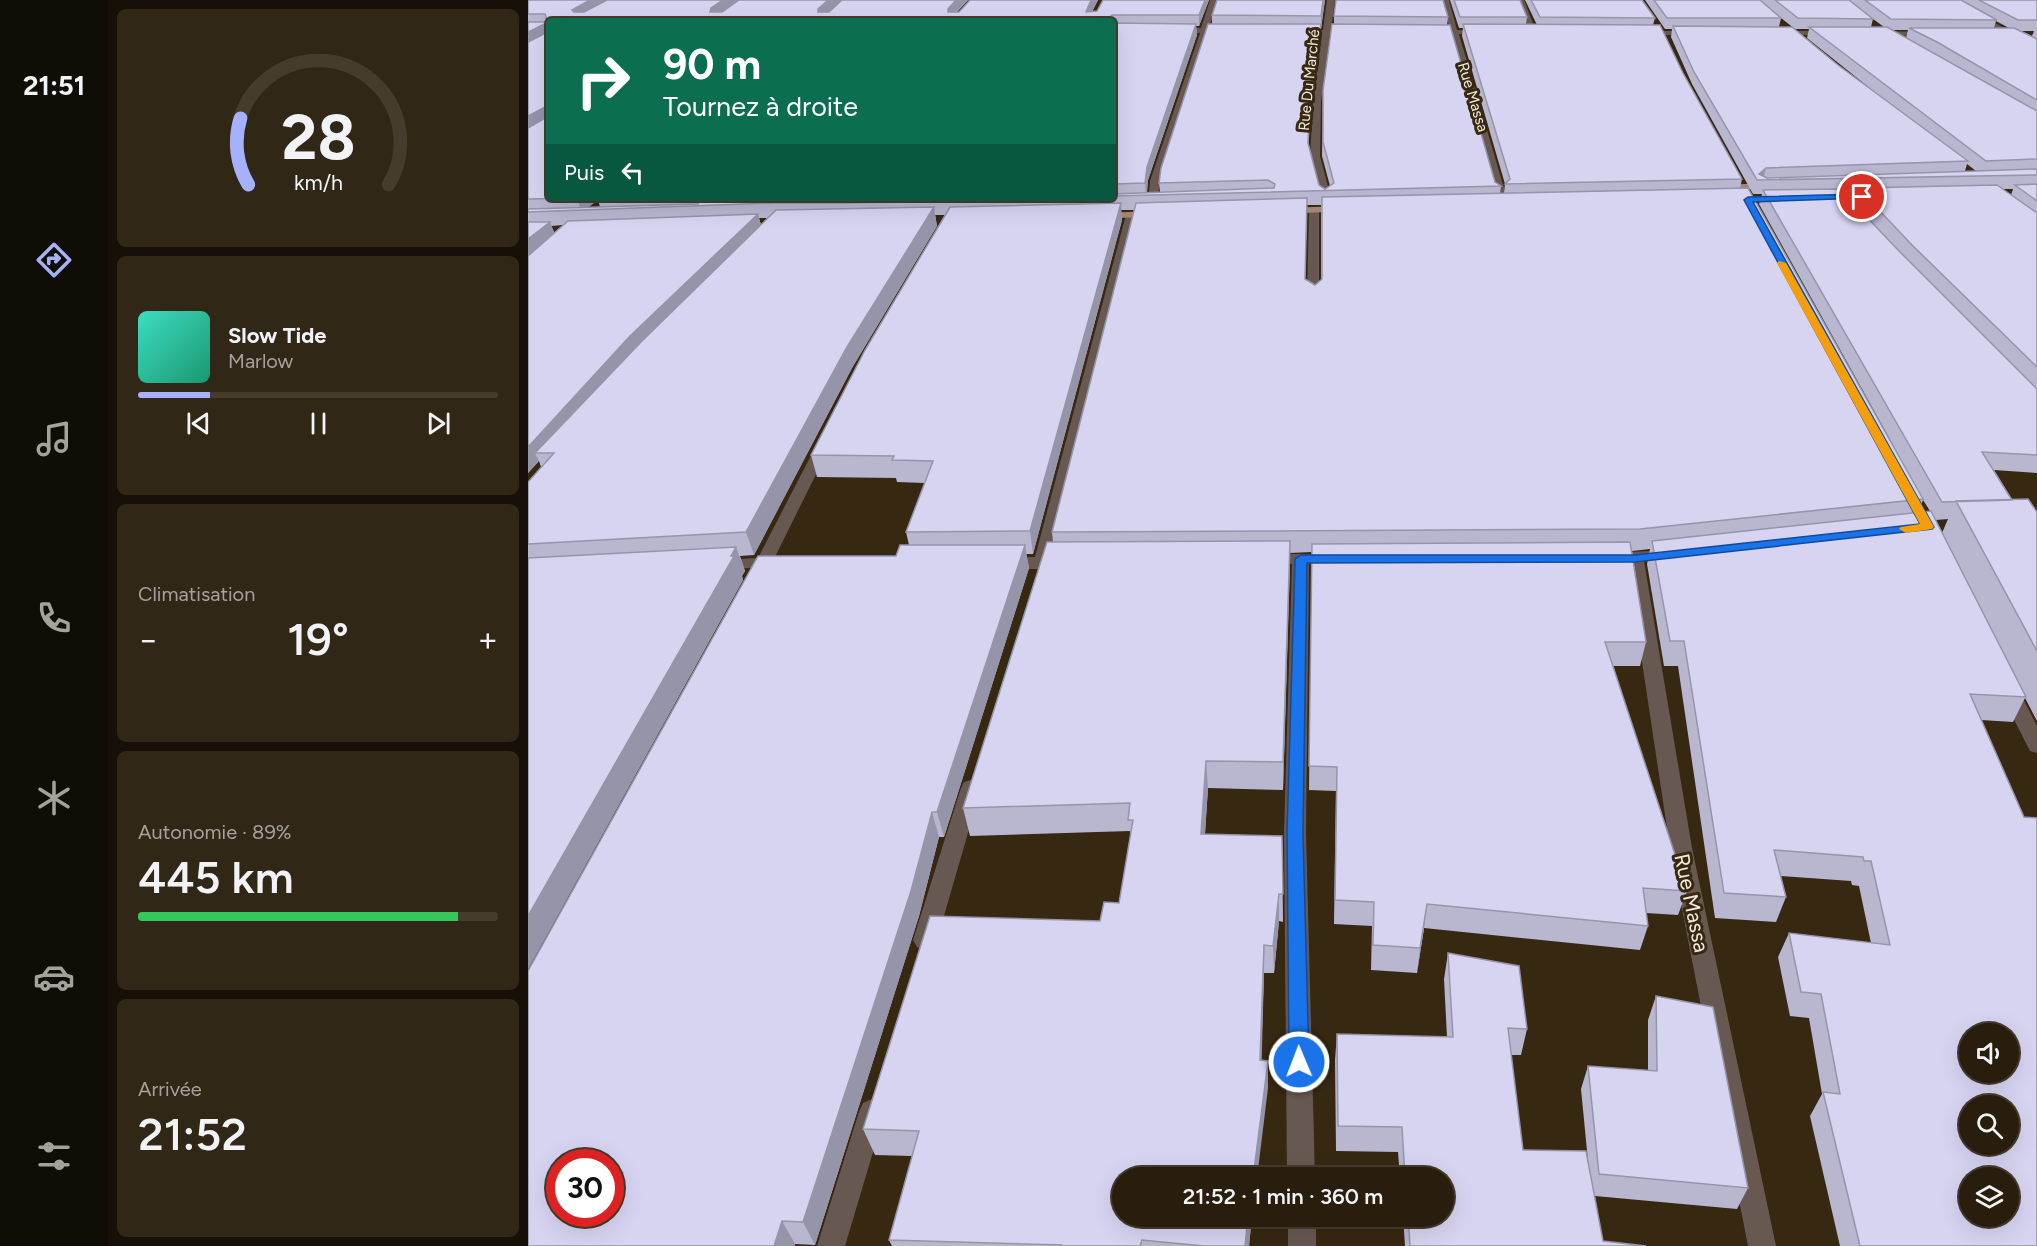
<!DOCTYPE html>
<html lang="fr">
<head>
<meta charset="utf-8">
<style>
	:root { --surface:#291e0e; --page:#312717; --text:#f1f3f6; --muted:#a5a29e; --line:#453c2e; --accent:#a6b1fc }
	body { margin:0; font-family:Figtree,sans-serif; background:var(--page); color:var(--text); height:100vh; display:flex; flex-direction:column; font-size:22px; white-space:nowrap }
	* { box-sizing:border-box; margin:0 }
	p { font-size:20px; color:var(--muted) }
	.icon { flex:none; width:33px; height:33px; fill:none; stroke:currentColor; stroke-width:2; stroke-linecap:round; stroke-linejoin:round }
	.map { position:relative; flex:1; overflow:hidden }
	.panel { display:flex; flex-direction:column; gap:9px; padding:9px; background:#171008; width:420px }
	.panel>* { flex:none }
	.top-card { position:absolute; left:18px; top:18px; width:570px; height:183px; border-radius:6px; box-shadow:0 6px 24px #0002,0 0 0 2px var(--line); background:#0b6e4f; color:#fff; overflow:hidden }
	.controls { position:absolute; left:1431px; top:1023px; display:grid; gap:12px }
	.controls a { display:grid; place-items:center; width:60px; height:60px; border-radius:50%; background:var(--surface); box-shadow:0 6px 24px #0002,0 0 0 2px var(--line); font-size:30px }
	.speed { position:absolute; left:18px; top:1149px; display:flex; gap:12px; font-size:30px; font-weight:700; text-align:center }
	.speed>* { display:grid; place-content:center; width:78px; height:78px; border-radius:50%; background:var(--surface); box-shadow:0 6px 24px #0002,0 0 0 2px var(--line); line-height:1 }
	.speed .limit { border:9px solid #d22; background:#fff; color:#111 }
	.pin { position:absolute; display:grid; place-items:center; width:51px; height:51px; color:#fff; margin:-26px; border:3px solid #fff; border-radius:50%; box-shadow:0 2px 6px #0007 }
	.me { position:absolute; width:66px; margin:-33px; rotate:359deg; stroke-linejoin:round; filter:drop-shadow(0 0 4px #0008) }
	.turn { display:flex; align-items:center; gap:21px; height:126px; padding:0 18px; font-size:27px }
	.turn .icon { width:78px; height:78px; stroke-width:2.5 }
	.turn b { display:block; font-size:42px; line-height:51px }
	.then { display:flex; align-items:center; height:57px; padding:0 18px; background:#0003; gap:12px; font-size:22px }
	.big { font-size:45px; font-weight:600; line-height:1.1 }
	.panel .card { flex:1; display:flex; flex-direction:column; justify-content:center; gap:9px; min-width:0; padding:0 21px; border-radius:9px; background:var(--page) }
	.panel .dial { align-items:center; gap:0 }
	.dial svg { height:156px; overflow:visible; fill:none; stroke:var(--line); stroke-width:7; stroke-linecap:round; text-anchor:middle }
	.dial text { fill:var(--text); stroke:none }
	.song { display:flex; align-items:center; gap:18px }
	.cover { width:72px; height:72px; border-radius:9px; background:linear-gradient(135deg,hsl(170 70% 55%),hsl(160 70% 35%)) }
	.played { height:6px; border-radius:3px; background:linear-gradient(90deg,var(--accent) 20%,var(--line) 20%) }
	.keys { display:flex; justify-content:space-around; direction:ltr }
	.heat { display:flex; justify-content:space-between; align-items:center; font-size:33px; direction:ltr }
	.charge { height:9px; border-radius:4px; background:linear-gradient(90deg,#34c759 89%,var(--line) 0) }
	.trip { position:absolute; left:584px; top:1167px; width:342px; height:60px; border-radius:30px; background:var(--surface); box-shadow:0 6px 24px #0002,0 0 0 2px var(--line); font-weight:600; line-height:60px; text-align:center }
	main { display:flex; flex:1; min-height:0 }
	.tab-bar { display:flex; flex-direction:column; width:108px; justify-content:space-around; align-items:center; background:#100c06; color:var(--muted) }
	.tab-bar .icon { width:42px; height:42px }
	.tab-bar .current { color:var(--accent) }
	.tab-bar b { font-size:27px; color:var(--text) }
	.map>svg:first-child { display:block }
	.lines { fill:none; stroke-linecap:round; stroke-linejoin:round }
	.street { fill:#685852; fill-rule:evenodd }
	.primary { fill:#a58377; fill-rule:evenodd }
	.wall { fill:#b9b6d0; fill-rule:evenodd }
	.shaded-wall { fill:#9694a9 }
	.building { fill:#d7d4f2; stroke:#9694a9; stroke-width:1.5; fill-rule:evenodd }
	.route { fill:#1a73e8; stroke:#114b97; stroke-width:1.5 }
	.slow { fill:#f59e0b }
	.labels { text-anchor:middle; dominant-baseline:central; stroke-width:6; stroke-linejoin:round; paint-order:stroke }
	.far-street-label { font-size:15px; fill:#f3e9dc; stroke:#372812 }
	.near-street-label { font-size:21px; fill:#f3e9dc; stroke:#372812 }
</style>
</head>
<body>
<main>
<nav class="tab-bar">
<b>21:51</b>
<svg class="icon current" aria-label="directions" viewBox="0 0 24 24"><path d="M12 3l9 9-9 9-9-9zM9 14v-3h6M13 9l2 2-2 2"/></svg>
<svg class="icon" aria-label="music" viewBox="0 0 24 24"><path d="M9 18V5l10-2v13"/><circle cx="6" cy="18" r="3"/><circle cx="16" cy="16" r="3"/></svg>
<svg class="icon" aria-label="phone" viewBox="0 0 24 24"><path d="M5 4h4l2 5-3 2q2 4 5 5l2-3 5 2v4C11 20 4 13 5 4z"/></svg>
<svg class="icon" aria-label="climate" viewBox="0 0 24 24"><path d="M12 3v18M4 7l16 10M4 17L20 7"/></svg>
<svg class="icon" aria-label="car" viewBox="0 0 24 24"><path d="M5 17H2v-5l4-1 3-4h7l3 4 3 1v5h-3M9 17h6M6 11h13"/><circle cx="7" cy="17" r="2"/><circle cx="17" cy="17" r="2"/></svg>
<svg class="icon" aria-label="filters" viewBox="0 0 24 24"><path d="M4 7h16M4 17h16"/><circle cx="9" cy="7" r="2"/><circle cx="15" cy="17" r="2"/></svg>
</nav>
<section class="panel">
<div class="card dial"><svg viewBox="0 0 100 80">
<path d="M14 69A42 42 0 1 1 86 69"/>
<path d="M14 69A42 42 0 0 1 10 35" stroke="#a6b1fc"/>
<text x="50" y="56" font-size="32" font-weight="700">28</text>
<text x="50" y="72" font-size="11">km/h</text>
</svg></div>
<div class="card">
<div class="song"><i class="cover"></i><div><b>Slow Tide</b><p>Marlow</p></div></div>
<div class="played"></div>
<div class="keys"><svg class="icon" aria-label="previous" viewBox="0 0 24 24"><path d="M18 5L8 12l10 7zM5 5v14"/></svg><svg class="icon" aria-label="pause" viewBox="0 0 24 24"><path d="M8 5v14M16 5v14"/></svg><svg class="icon" aria-label="next" viewBox="0 0 24 24"><path d="M6 5l10 7-10 7zM19 5v14"/></svg></div>
</div>
<div class="card"><p>Climatisation</p>
<div class="heat"><a>−</a><b class="big">19°</b><a>+</a></div>
</div>
<div class="card"><p>Autonomie · 89%</p><b class="big">445 km</b><div class="charge"></div></div>
<div class="card"><p>Arrivée</p><b class="big">21:52</b></div>
</section>
<div class="map">
<svg width="1509" height="1246" viewBox="0 0 1509 1246">
	<rect width="100%" height="100%" fill="#372812"/>
	<g class="lines">
		<path class="street" d="M682 0H690L681 28 703 29 707 31 703 33H679L632 181 629 201 624 204 620 203 622 181 672 33 644 32 640 30 644 28H673Z
			M799 0H807L803 30H826L830 32 826 34H802L793 102 792 156 803 198 798 201 793 198 782 156 785 102 794 34H770L766 32 770 30H795Z
			M913 0H921L929 30H958L962 32 958 34H931L978 195 977 197 968 195 923 34H902L898 32 902 30H922Z
			M988 0H996L1009 34 1002 32Z
			M1414 0H1423L1509 45V50Z
			M1112 31H1168L1172 33 1168 35H1109L1108 33Z
			M1247 31H1303L1307 33 1303 35H1244L1243 33Z
			M1346 31 1402 32 1406 34 1402 36 1343 35 1342 33Z
			M786 207 791 210V298L785 302 779 298 781 210Z
			M603 212 608 215 524 557 543 558 545 562 543 566C527 570 488 570 472 566L470 562 472 558 507 557 598 215Z
			M297 438 304 442 247 557 255 558 257 562 255 566 242 567 238 574H226L224 568 184 569 182 565 184 561 190 560 230 558 290 442Z
			M1143 550 1151 555 1149 559 1116 561 1164 848 1248 1246H1220L1142 848 1099 562H1075L1073 558 1075 554 1081 553Z
			M739 554H807L813 555 815 559 813 563 781 564 778 833 787 1178H759L756 833 764 564 733 563 731 559 733 555Z
			M1480 681 1487 683 1509 726V753L1502 751 1470 688 1473 683Z
			M443 780 450 782 453 788 409 940 405 947 397 950 389 947 385 940 433 788 436 782Z
			M344 1099 353 1103 357 1112 317 1246H289L331 1112 335 1103Z
			M760 1216H788V1246H760Z"/>
		<path class="primary" d="M1246 183 1251 186 1250 188 1187 191 1182 188 1187 185Z
			M817 206 821 207V211L754 214 749 211 754 208Z
			M628 211 632 212V216L571 219 566 216 571 213Z"/>
	</g>
	<path class="wall" d="M0 0H314L301 12 315 0H440L429 12 570 0 564 12 569 11 575 0H681L671 26H668L669 35 620 180 619 193 632 192 631 183 684 24V15L797 0 783 102 780 144 791 185 797 189 802 186 794 156 795 90 806 24V16L920 17 919 25 967 182 973 186 972 193H976L977 184 934 36 935 28H931L922 0H992L999 17 998 24 1009 25 997 0H1114L1127 18 1125 25 1155 73 1214 179 1212 188 1368 450 1231 204 1234 194H1225L1164 84 1143 37 1144 29H1137L1117 0H1509V473L1466 470 1484 500 1509 512V721L1497 698 1485 722 1453 720 1509 1246H1312L1282 1116 1294 1094 1281 1018 1262 1016 1250 957 1261 933 1343 943 1331 886 1324 885 1323 881 1253 876 1258 897 1248 922 1187 918 1150 666H1136L1119 564 1122 549 1104 551 1118 642 1112 666H1085L1159 891 1150 915 1118 913 1120 926 1112 950 896 928 889 973 843 970 844 926 806 924 808 791 781 790 784 552 762 553 755 790 680 788 677 834 754 836 755 922 751 921 746 973H736L733 1061 740 1088 594 1216H724L721 1246H364L361 1240 384 1156 347 1155 335 1129 591 903 602 836V831L442 836 435 808 525 542 524 532 606 210H593L594 220 505 554H498L501 568 416 837H411L391 916 287 1245 267 1244V1246H0L368 556 381 545 378 532 397 483 369 482 368 478 289 477 283 455 417 215H407L409 226 324 368 226 555 212 556 217 571 214 576 215 580 0 969V482L13 467 11 461 0 473ZM1253 18 1267 29H1281L1279 38 1358 101 1310 65 1251 27ZM1345 19 1356 27H1343ZM21 21H585V198H21ZM1468 21 1481 28H1466ZM1364 30H1380L1378 38ZM1493 31H1506L1504 36ZM1439 164 1448 171H1437ZM1474 189H1485L1483 195ZM1316 192H1329L1326 202ZM70 200 72 207H60ZM779 205H793V280L787 285 777 279ZM231 218H239L233 225ZM35 225 26 233 23 226ZM1395 500 1402 511 1390 513ZM1420 519 1414 533 1408 520Z
		M920 953 999 1029 993 1055H983L995 1150 1060 1161 1053 1089 1060 1066 1120 1071V1020L1128 996 1220 1188 1209 1209 1067 1196 1075 1241 1118 1246H877L875 1216H915V1178H872L870 1152 808 1151 807 1060 809 1034 919 1037 916 979Z"/>
	<path class="shaded-wall" d="M62 0H84L48 21 44 10Z
		M195 0H212L185 21 182 12 183 8Z
		M300 0H314L292 19 290 12V9Z
		M428 0H440L421 19 420 9Z
		M563 0H570L559 21 558 12Z
		M677 0H681L671 26V15Z
		M795 0H797L793 27V16Z
		M16 24 20 35 0 45V32Z
		M668 24 669 35 620 180 618 197 617 183 619 167Z
		M793 24 792 35 783 102 780 156 783 89Z
		M17 107 21 119 0 131V116Z
		M1238 168 1235 180 1231 174Z
		M49 198H69L70 200 57 210H53Z
		M236 198H251L245 204H237Z
		M593 203 594 220 505 554 502 531Z
		M406 207 409 226 324 368 226 555 218 532 319 347Z
		M230 214 234 229 7 453 11 461 0 473V447L102 336Z
		M22 222 28 236 0 259V239Z
		M762 541V567L755 790V762Z
		M497 545 501 568 416 837 409 812Z
		M208 547 217 571 214 576 215 580 0 969V916Z
		M678 761 680 788 675 862 673 834Z
		M404 812 411 837 391 916 287 1245 275 1222Z
		M751 894V921L746 973 745 946Z
		M899 904 896 928 889 973 892 948Z
		M736 945V973L733 1087 732 1060Z
		M740 1061V1088L729 1178H725Z
		M720 1216H724L721 1246H717Z
		M254 1221 267 1244V1246H246Z"/>
	<path class="building" d="M0 0H62L44 10 46 12H56L79 0H195L183 8 182 12H194L211 0H300L290 9V12H301L314 0H428L420 9V12H431L442 0H563L558 12 569 11 575 0H677L671 15H584L582 17 583 21H21V198H44L0 199V128L17 118V107L0 116V42L18 33 19 26 16 24 0 32V22H17L19 20 17 14H0Z
		M689 0H795L793 16 684 15Z
		M808 0H915L920 17 806 16Z
		M926 0H992L999 17H932Z
		M1003 0H1114L1127 18 1012 17Z
		M1126 0H1232L1253 18H1139Z
		M1247 0H1321L1345 19 1270 18Z
		M1337 0H1433L1469 20 1363 19Z
		M1451 0H1509V20H1490Z
		M585 23 668 24 619 167 617 183 585 184Z
		M680 24H793L783 89 780 143 791 185 797 189 806 183 795 142V90L804 24 922 25 967 182 973 186 585 196V194L746 188 747 184 740 180 631 183 633 168Z
		M935 24 1132 25 1155 73 1214 179 977 184 982 179Z
		M1145 26 1264 27 1310 65 1440 161 1238 168 1231 174 1239 178 1509 169V175L1229 180 1166 72Z
		M1281 27H1359L1509 111V159L1458 161Z
		M1381 28H1486L1509 39V100L1409 42Z
		M1509 184V201L1487 185Z
		M1469 185 1509 213V367L1384 245 1330 188Z
		M1220 188 1395 499 1112 529 524 532 608 203 779 198 777 279 787 285 794 279V197Z
		M1312 189 1372 252 1509 389V455L1454 452 1484 500 1414 502 1235 190Z
		M172 198H236V201L246 202 250 198H519L323 203H245L0 212V209L170 204Z
		M593 203 502 531 378 532 405 461 364 460 366 456 283 455 337 350 422 207Z
		M406 207 319 347 218 532 0 544V482L26 453H7L114 341 248 210Z
		M230 214 102 336 0 447V256L40 221Z
		M0 222H22L0 239Z
		M1500 499 1509 512V651L1428 501Z
		M1403 511 1498 697 1442 694 1496 817 1509 818V1246H1332L1295 1092 1312 1094 1293 994 1273 992 1261 933 1362 945 1343 861H1336L1335 857 1246 850 1258 897 1196 893 1156 641H1142L1124 541ZM1442 1034H1480V1072H1442ZM1442 1106H1480V1144H1442ZM1442 1178H1480V1216H1442Z
		M762 541 755 762 678 761 673 834 754 836 755 894H751L745 946 736 945 732 1060 740 1061 725 1178H594V1216H720L717 1246H676L614 1240 612 1246H532L533 1245 361 1240 391 1131 335 1129 402 916 572 921 576 902 591 903 605 820H600L602 803 435 808 519 542Z
		M1102 542 1118 642H1077L1159 891 1115 888 1120 926 899 904 892 948 845 945 846 902 807 900 809 767 781 766 784 544Z
		M372 545H497L409 812H404L383 891 275 1222 254 1221 246 1246H0V971L230 556H368ZM32 1162H82V1214H32Z
		M208 547 203 556H206L0 916V558Z
		M920 953 991 966 999 1029 980 1028 995 1150 1058 1151 1075 1241 1118 1246H882L880 1216H915V1178H877L874 1127 810 1126 809 1034 925 1037Z
		M1128 996 1185 1007 1220 1188 1071 1174 1060 1066 1129 1071Z"/>
	<path class="route" d="M1334 194 1337 195V198L1225 202 1406 527 1404 529 1107 562 779 563 775 832 781 1062 778 1069 771 1071 764 1069 761 1062 759 832 767 559 773 555H1107L1392 524 1216 200 1220 197Z"/>
	<path class="slow" d="M1251 261 1258 263 1406 527 1404 529 1378 533 1371 529 1373 527 1392 524 1249 263Z"/>
	<g class="labels">
		<g class="far-street-label">
			<text transform="translate(781 80) rotate(-84)">Rue Du Marché</text>
			<text transform="translate(945 97) rotate(73)">Rue Massa</text>
		</g>
		<g class="near-street-label">
			<text transform="translate(1164 903) rotate(78)">Rue Massa</text>
		</g>
	</g>
</svg>
<div class="controls">
<a><svg class="icon" aria-label="sound" viewBox="0 0 24 24"><path d="M4 9h4l5-4v14l-5-4H4zM17 9q2 3 0 6"/></svg></a>
<a><svg class="icon" aria-label="search" viewBox="0 0 24 24"><circle cx="10" cy="10" r="6"/><path d="M15 15l6 6"/></svg></a>
<a><svg class="icon" aria-label="layers" viewBox="0 0 24 24"><path d="M12 4l9 5-9 5-9-5zM3 14l9 5 9-5"/></svg></a>
</div>
<div class="speed"><div class="limit">30</div></div>
<div class="pin" style="left:1334px;top:197px;background:#d93025"><svg class="icon" aria-label="arrive" viewBox="0 0 24 24"><path d="M6 21V4h12l-3 4 3 4H6"/></svg></div>
<svg class="me" style="left:771px;top:1062px" viewBox="-20 -20 40 40"><circle r="17" fill="#1a73e8" stroke="#fff" stroke-width="3"/><path d="M0-11L8 9 0 5-8 9z" fill="#fff"/></svg>
<div class="trip">21:52 · 1 min · 360 m</div>
<div class="top-card">
<div class="turn"><svg class="icon" aria-label="right" viewBox="0 0 24 24"><path d="M7 20v-9h11M14 6l5 5-5 5"/></svg><div><b>90 m</b>Tournez à droite</div></div>
<div class="then">Puis<svg class="icon" aria-label="left" viewBox="0 0 24 24"><path d="M17 20v-9H6M10 6l-5 5 5 5"/></svg></div>
</div>
</div>
</main>
</body>
</html>
